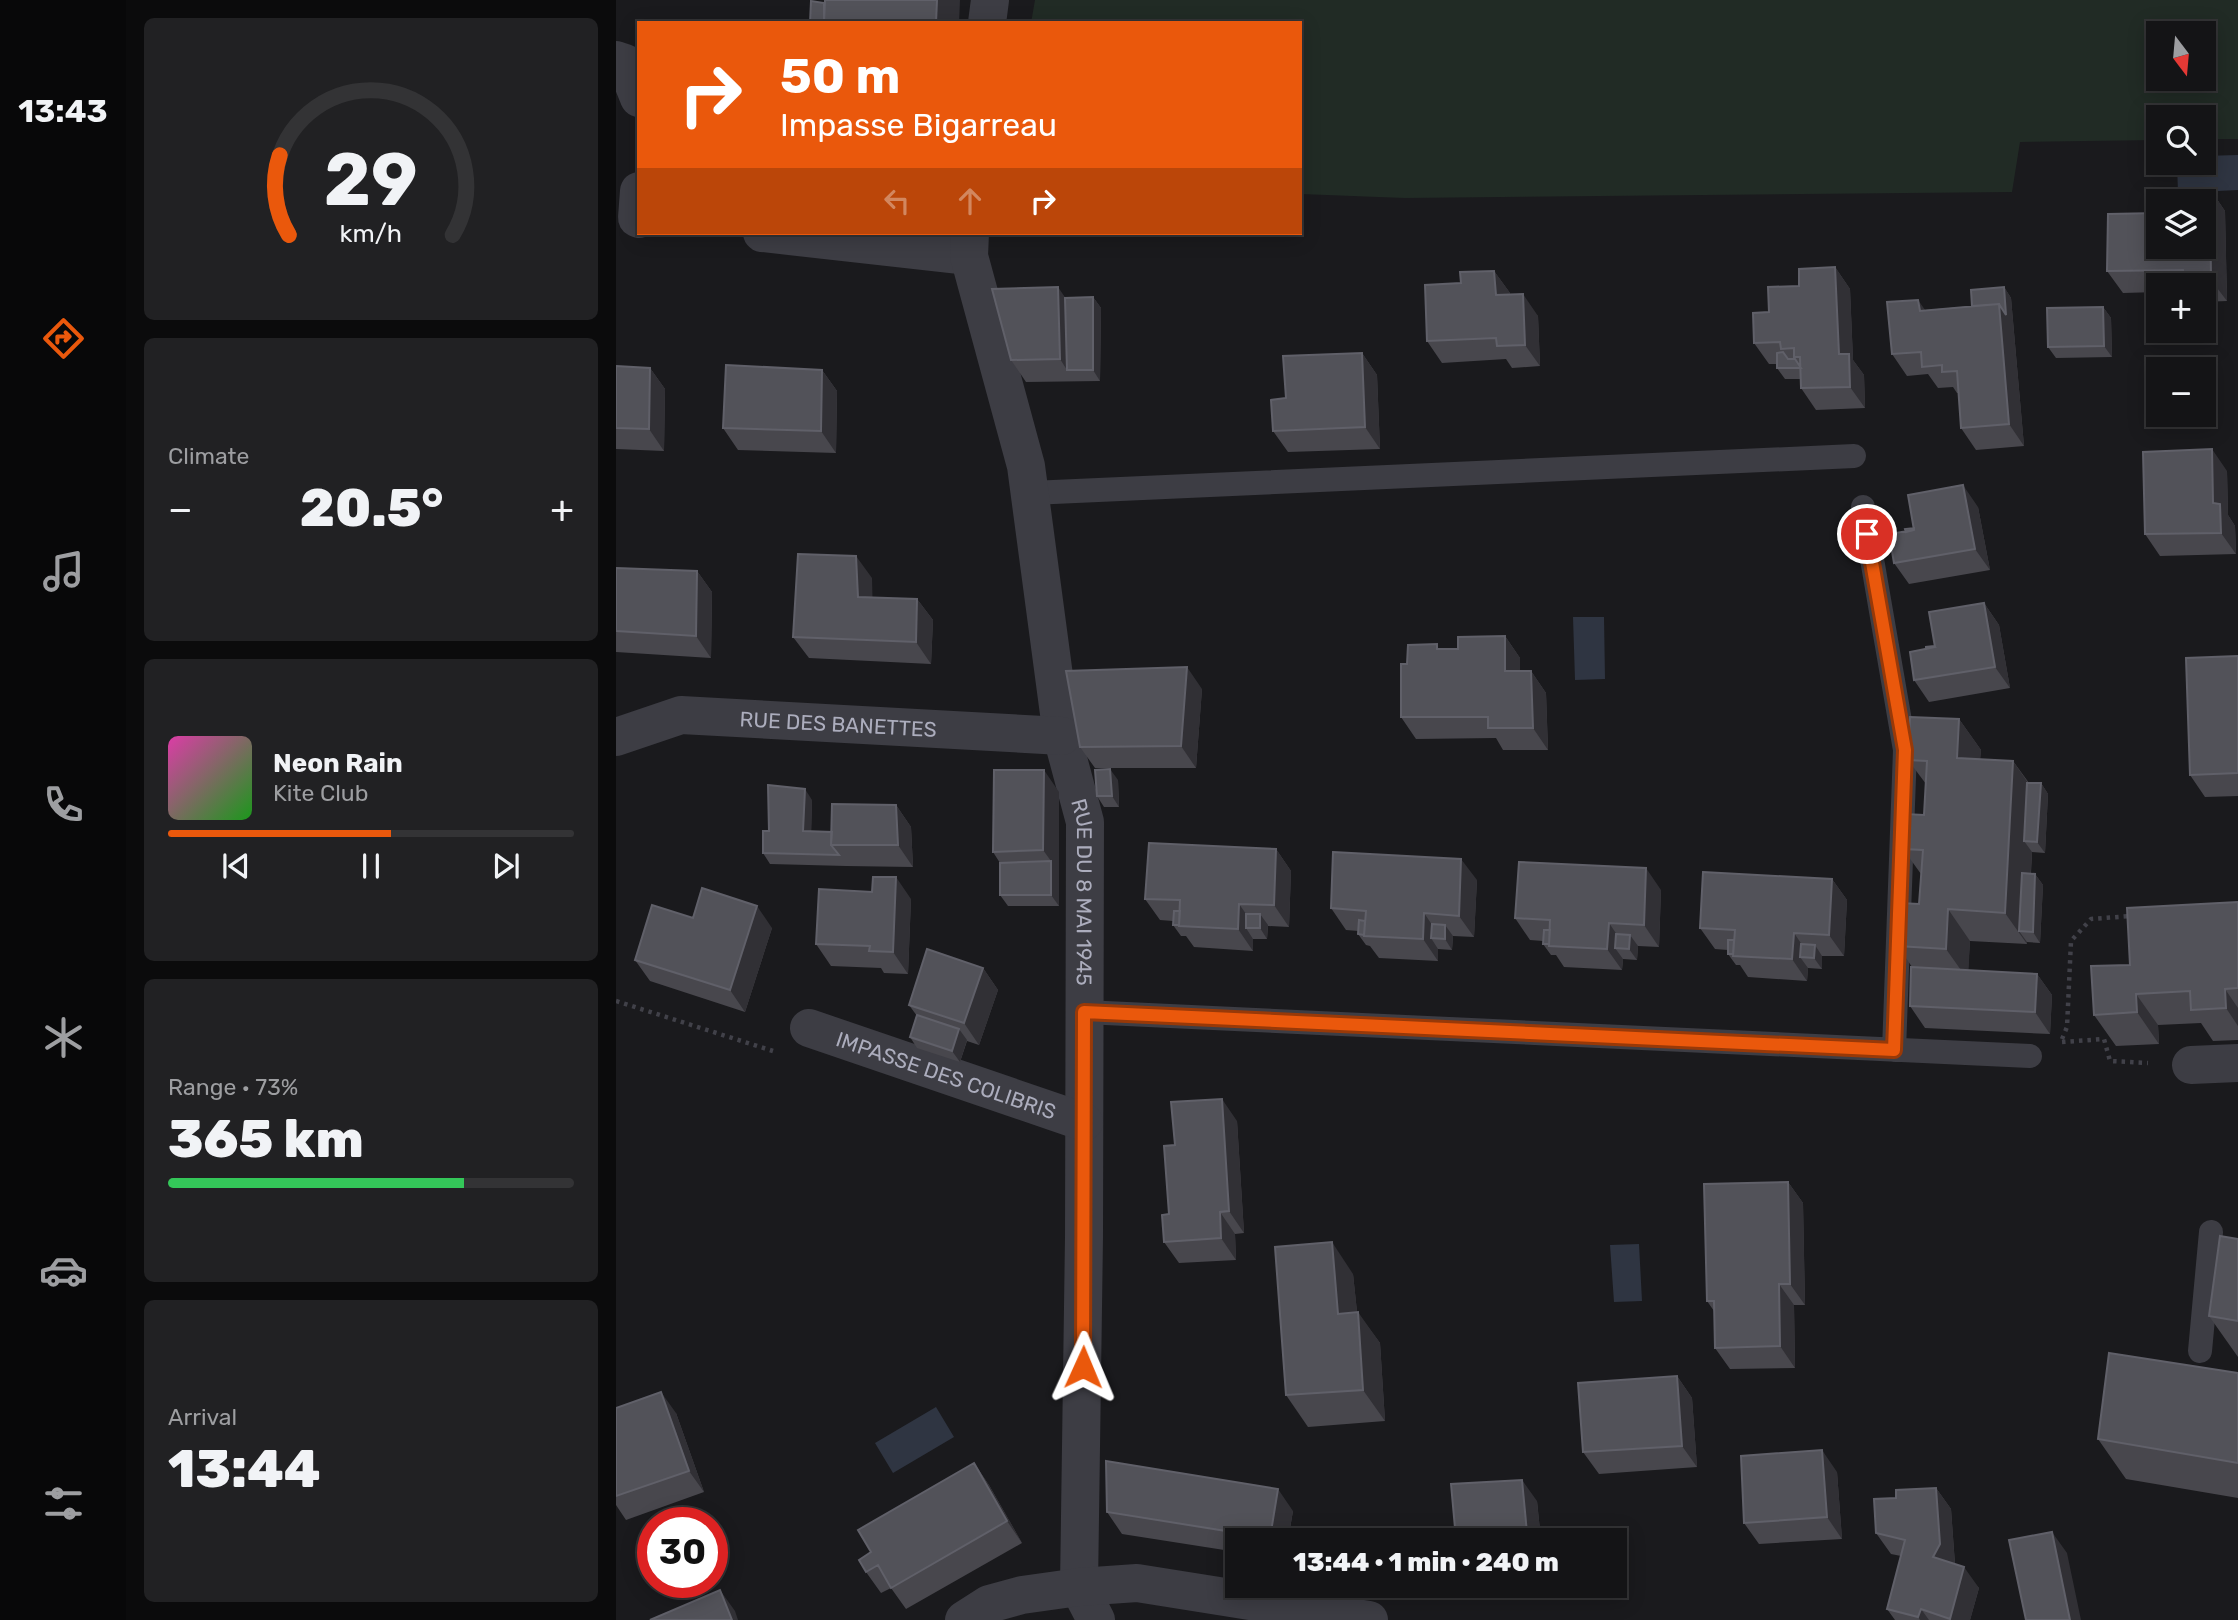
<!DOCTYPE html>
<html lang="en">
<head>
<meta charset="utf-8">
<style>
	:root { --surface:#141416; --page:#212123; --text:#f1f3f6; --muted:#9d9ea1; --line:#333335; --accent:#ea580c }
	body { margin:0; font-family:Rubik,sans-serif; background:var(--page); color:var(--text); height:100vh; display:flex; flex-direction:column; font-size:26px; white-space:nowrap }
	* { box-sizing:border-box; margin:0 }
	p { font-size:23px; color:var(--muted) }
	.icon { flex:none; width:38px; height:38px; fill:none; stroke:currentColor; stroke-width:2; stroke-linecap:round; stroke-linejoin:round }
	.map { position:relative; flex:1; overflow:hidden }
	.panel { display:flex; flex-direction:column; gap:18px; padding:18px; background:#0b0b0c; width:490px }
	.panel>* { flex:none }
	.top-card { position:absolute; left:21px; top:21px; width:665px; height:214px; border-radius:0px; box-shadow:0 4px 18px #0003,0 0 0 2px var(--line); background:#ea580c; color:#fff; overflow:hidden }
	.needle { width:46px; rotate:164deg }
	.tools { position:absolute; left:1530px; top:21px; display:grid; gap:14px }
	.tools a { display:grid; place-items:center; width:70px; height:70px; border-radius:0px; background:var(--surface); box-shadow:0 4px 18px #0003,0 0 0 2px var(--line); font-size:35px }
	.speed { position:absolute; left:21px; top:1507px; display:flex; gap:14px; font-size:35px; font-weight:700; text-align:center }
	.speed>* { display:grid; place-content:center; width:91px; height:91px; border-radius:50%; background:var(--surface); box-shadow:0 4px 18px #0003,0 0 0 2px var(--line); line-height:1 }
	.speed .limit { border:10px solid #d22; background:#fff; color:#111 }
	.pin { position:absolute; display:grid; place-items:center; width:60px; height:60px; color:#fff; margin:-30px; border:4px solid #fff; border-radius:50%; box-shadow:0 2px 7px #0007 }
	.me { position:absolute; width:77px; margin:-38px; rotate:1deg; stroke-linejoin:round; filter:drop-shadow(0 0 5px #0008) }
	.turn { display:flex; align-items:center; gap:24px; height:147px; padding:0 28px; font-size:32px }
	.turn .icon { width:91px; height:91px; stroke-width:2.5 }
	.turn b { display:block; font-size:49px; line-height:60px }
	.lanes { display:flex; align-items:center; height:66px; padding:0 28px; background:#0003; justify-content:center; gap:35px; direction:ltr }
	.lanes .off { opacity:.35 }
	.big { font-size:52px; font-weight:800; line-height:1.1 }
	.panel .card { flex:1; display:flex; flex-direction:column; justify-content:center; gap:10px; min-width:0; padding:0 24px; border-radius:10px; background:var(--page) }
	.panel .dial { align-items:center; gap:0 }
	.dial svg { height:182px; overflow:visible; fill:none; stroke:var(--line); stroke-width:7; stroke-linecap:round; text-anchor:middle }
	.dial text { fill:var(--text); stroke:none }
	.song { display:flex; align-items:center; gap:21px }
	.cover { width:84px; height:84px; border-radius:10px; background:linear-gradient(135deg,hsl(320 70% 55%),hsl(120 70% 35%)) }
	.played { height:7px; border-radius:4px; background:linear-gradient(90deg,var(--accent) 55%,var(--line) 55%) }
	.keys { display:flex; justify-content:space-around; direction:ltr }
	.heat { display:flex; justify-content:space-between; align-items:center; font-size:38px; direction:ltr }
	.charge { height:10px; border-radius:5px; background:linear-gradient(90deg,#34c759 73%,var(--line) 0) }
	.trip { position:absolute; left:609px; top:1528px; width:402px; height:70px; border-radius:0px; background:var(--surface); box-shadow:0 4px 18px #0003,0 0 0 2px var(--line); font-weight:800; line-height:70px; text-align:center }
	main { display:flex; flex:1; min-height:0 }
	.tabs { display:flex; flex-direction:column; width:126px; justify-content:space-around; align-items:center; background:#080809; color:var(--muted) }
	.tabs .icon { width:49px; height:49px }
	.tabs .current { color:var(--accent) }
	.tabs b { font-size:32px; color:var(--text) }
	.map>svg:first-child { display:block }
	.green { fill:#212b25; fill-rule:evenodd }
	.water { fill:#2f3542 }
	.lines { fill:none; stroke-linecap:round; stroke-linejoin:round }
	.path { stroke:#414149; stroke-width:4.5; stroke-dasharray:3.5 5; stroke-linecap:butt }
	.lane { stroke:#3d3d44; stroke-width:24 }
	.street { stroke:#3d3d44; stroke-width:38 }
	.wall { fill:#48474d }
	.shaded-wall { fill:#313035 }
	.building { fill:#525259; stroke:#606069; stroke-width:2 }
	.route-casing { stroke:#983908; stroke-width:18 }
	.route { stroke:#ea580c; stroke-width:12 }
	.labels { text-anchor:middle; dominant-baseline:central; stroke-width:5; stroke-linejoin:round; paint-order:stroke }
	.street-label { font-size:21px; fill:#acadbd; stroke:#151518 }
</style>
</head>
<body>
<main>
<nav class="tabs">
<b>13:43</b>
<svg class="icon current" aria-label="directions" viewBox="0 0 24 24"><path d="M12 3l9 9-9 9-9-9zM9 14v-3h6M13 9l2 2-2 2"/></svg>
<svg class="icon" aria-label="music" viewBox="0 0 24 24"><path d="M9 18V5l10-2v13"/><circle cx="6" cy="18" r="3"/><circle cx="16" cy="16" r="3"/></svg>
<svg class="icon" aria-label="phone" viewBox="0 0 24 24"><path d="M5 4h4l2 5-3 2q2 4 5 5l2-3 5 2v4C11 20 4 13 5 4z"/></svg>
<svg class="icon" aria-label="climate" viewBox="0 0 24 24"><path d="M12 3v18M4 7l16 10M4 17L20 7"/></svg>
<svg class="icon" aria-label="car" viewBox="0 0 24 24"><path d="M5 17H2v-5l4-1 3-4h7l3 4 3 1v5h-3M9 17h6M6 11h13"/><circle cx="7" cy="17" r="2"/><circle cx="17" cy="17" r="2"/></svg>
<svg class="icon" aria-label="filters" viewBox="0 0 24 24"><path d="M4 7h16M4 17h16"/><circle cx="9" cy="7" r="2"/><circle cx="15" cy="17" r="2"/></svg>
</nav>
<section class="panel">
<div class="card dial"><svg viewBox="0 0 100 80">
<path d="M14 69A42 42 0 1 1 86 69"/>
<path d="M14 69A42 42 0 0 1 10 34" stroke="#ea580c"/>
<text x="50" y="56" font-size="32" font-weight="700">29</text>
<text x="50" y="72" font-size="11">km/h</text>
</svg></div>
<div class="card"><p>Climate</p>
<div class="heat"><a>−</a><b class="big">20.5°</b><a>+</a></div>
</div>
<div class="card">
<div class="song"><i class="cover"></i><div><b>Neon Rain</b><p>Kite Club</p></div></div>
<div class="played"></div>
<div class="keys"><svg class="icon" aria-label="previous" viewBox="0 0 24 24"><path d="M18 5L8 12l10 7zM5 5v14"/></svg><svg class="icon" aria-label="pause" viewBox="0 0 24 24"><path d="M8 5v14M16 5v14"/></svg><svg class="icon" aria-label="next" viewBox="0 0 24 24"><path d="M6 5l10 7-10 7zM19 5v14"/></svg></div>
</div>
<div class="card"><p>Range · 73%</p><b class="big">365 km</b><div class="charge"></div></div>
<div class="card"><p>Arrival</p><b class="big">13:44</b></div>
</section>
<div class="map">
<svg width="1622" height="1620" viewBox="0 0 1622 1620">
	<rect width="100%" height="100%" fill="#1a1a1d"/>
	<path class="green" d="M419 0H1622V139H1587V117H1542V140L1404 142 1396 192 789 198 684 194V23H415ZM1542 33H1587V79H1542Z"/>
	<path class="water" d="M1622 155V190L1562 193 1561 163H1587V156Z
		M957 617H988L989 679 959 680Z
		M1023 1244 1026 1301 998 1302 994 1245Z
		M320 1407 338 1437 277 1473 259 1443Z"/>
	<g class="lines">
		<path class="path" d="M0 1001 157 1051
			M1446 1039 1451 1027 1455 941 1475 919 1516 916
			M1446 1042 1488 1039 1494 1061 1532 1063"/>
		<path class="lane" d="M415 493 1238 456
			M1247 507 1289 750 1278 1050
			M468 1012 1414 1056
			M1584 1351 1595 1232"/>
		<g class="street">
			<path d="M371 23 374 0"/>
			<path d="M0 60 9 63 23 98"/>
			<path d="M23 191 21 218 23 219"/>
			<path d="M146 233 353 256"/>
			<path id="s1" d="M354 233 353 256 410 466 446 736 469 822 468 1237 463 1587 480 1620"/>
			<path id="s2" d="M0 737 65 715 446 736"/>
			<path id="s3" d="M193 1028 468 1122"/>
			<path d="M1575 1065 1622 1063"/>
			<path d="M348 1620 373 1604 406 1595 463 1587 521 1583 753 1620"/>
		</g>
	</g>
	<path class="wall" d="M1594 189 1609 211 1611 301 1587 302V285H1542V292L1507 293 1491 271 1542 247Z
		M1219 267 1234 289 1237 360 1248 375 1249 408 1200 410 1185 388V379H1169L1161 368V364H1153L1138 343 1153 312 1183 286Z
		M878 271 894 293V295L922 316 924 366 896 368 890 359 826 363 811 341 845 283Z
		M1388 287 1395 298 1408 446 1360 450 1345 428 1343 393H1341L1337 387 1322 388 1312 374 1291 376 1276 354 1309 310 1356 306Z
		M477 297 485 308 484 381 410 382 395 360 449 298Z
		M1487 307 1495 318 1496 357 1440 358 1432 347Z
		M746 353 761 375 764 449 672 452 657 431 670 398Z
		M0 366 34 368 49 389 48 451 0 449Z
		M206 370 221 391 220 453 122 450 107 428Z
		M1611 471 1612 515 1619 526 1620 554 1544 556 1529 534Z
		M1362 507 1374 570 1293 584 1278 563 1298 528Z
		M0 568 81 571 96 592 95 658 0 652Z
		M256 578V598L301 599 317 620 315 664 193 658 177 637Z
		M1368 603 1383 625 1394 688 1313 702 1298 680 1310 649 1318 646Z
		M889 636 904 658V671H915L930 693 932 750H887L880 738 800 739 785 717 791 664 824 649H842Z
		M1622 656V796L1589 797 1574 775Z
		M586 689 580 768H479L464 747Z
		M1343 719 1365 750 1364 759 1397 761 1413 783H1425L1432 794 1429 853 1416 852 1415 873 1419 874 1427 885 1424 943 1411 942V944L1354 941 1352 970 1421 974 1436 995 1434 1034 1309 1028 1294 1006 1296 967 1282 946 1303 904 1305 874 1287 849 1308 815 1310 784 1292 760Z
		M502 780 503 807H488L481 796Z
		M443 792V906H392L384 895V863L377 852Z
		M196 800 195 832H216L280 805 295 827 297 867 230 866 154 864 147 853 153 831Z
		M660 849 675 871 673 927 652 926 651 939H637V951L578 947 570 936H565L557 925V921L544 920 529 899Z
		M1216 879 1231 900 1228 956H1206V969L1192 968 1191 981 1132 977 1124 965H1120L1112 954V950L1099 949 1084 928Z
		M861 880 858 937 837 936 836 950 822 949V961L763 958 754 946 750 945 742 934 743 931 730 930 715 908Z
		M1045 890 1043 947 1022 946 1021 960 1007 959 1006 970 948 967 940 955H935L927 944V941L914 940 899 918Z
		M256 892 295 899 292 974 268 973 265 968 215 966 200 944Z
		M1622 902V1040L1597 1041 1585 1023 1542 1025 1543 1044 1500 1046 1478 1015 1514 965Z
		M77 918 156 928 129 1012 34 981 19 960Z
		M367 968 382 990 363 1045 351 1041 344 1062 301 1048 294 1037 301 1016 293 1005Z
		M621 1121 628 1233 619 1234 620 1260 563 1263 548 1242 553 1214 559 1145Z
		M1172 1182 1187 1203 1189 1305H1178L1179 1368 1114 1369 1099 1348 1098 1311 1091 1301Z
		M1622 1239V1357L1593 1316Z
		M737 1274 741 1312 764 1343 769 1421 692 1427 670 1395Z
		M1622 1373V1498L1510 1479 1482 1439Z
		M1061 1376 1076 1398 1081 1467 983 1474 967 1452Z
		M0 1408 60 1413 88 1492 10 1520 0 1505Z
		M358 1463 373 1485 406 1543 290 1609 275 1588 265 1593 250 1572 255 1552Z
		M1221 1472 1226 1539 1143 1544 1128 1523Z
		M1320 1488 1335 1509 1339 1564 1363 1588 1354 1620H1279L1271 1609 1285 1556 1275 1554 1260 1533 1280 1498Z
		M921 1501 925 1540H841L840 1539Z
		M677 1511 672 1540H621V1552L506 1534 491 1512Z"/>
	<path class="shaded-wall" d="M321 0H344L343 23H320Z
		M1594 189 1609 211 1611 301 1595 280Z
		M1219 267 1234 289 1237 360 1248 375 1249 408 1234 387 1223 354Z
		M878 271 894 293 895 317 880 295Z
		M442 287 457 309 451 370 444 359Z
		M1388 287 1395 298 1408 446 1393 424 1383 304Z
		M907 294 922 316 924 366 909 345Z
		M477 297 485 308 484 381 477 370Z
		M1302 300 1317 321 1304 311Z
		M1487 307 1495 318 1496 357 1488 346Z
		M746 353 761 375 764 449 749 427Z
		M34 368 49 389 48 451 33 429Z
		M206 370 221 391 220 453 205 431Z
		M1596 449 1611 471 1612 515 1619 526 1620 554 1605 533 1597 503Z
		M1347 485 1362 507 1374 570 1359 549Z
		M240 556 256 578 257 619 242 597Z
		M81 571 96 592 95 658 80 636Z
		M301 599 317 620 315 664 300 642Z
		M1368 603 1383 625 1394 688 1379 667Z
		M889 636 904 658V692L889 671Z
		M571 667 586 689 580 768 565 746Z
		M915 671 930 693 932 750 917 728Z
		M1343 719 1365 750 1362 789 1341 758Z
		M1397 761 1419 793 1408 841 1416 852 1411 932 1403 931 1411 942V944L1389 913Z
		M494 769 502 780 503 807 496 796Z
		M428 770 443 792V906L435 895V861L427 850Z
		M1425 783 1432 794 1429 853 1421 842Z
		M189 789 196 800 195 842 187 831Z
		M280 805 295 827 297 867 282 845Z
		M660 849 675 871 673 927 658 905Z
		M845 859 861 880 858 937 843 916Z
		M1030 868 1045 890 1043 947 1028 925Z
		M1419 874 1427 885 1424 943 1417 932Z
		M280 877 295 899 292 974 277 952Z
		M1216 879 1231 900 1228 956 1213 935Z
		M623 904 638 925 630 928 637 939V951L622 929Z
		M141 906 156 928 129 1012 114 990Z
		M1332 909 1354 941 1352 980 1330 949Z
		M808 913 823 935 815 938 822 949V961L807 939Z
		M644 914 652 925 651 939 644 928Z
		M993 923 1008 945 999 948 1007 959 1006 970 991 949Z
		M829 925 837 936 836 950 829 939Z
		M1178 933 1193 955 1184 957 1192 968 1191 981 1176 959Z
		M1014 935 1022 946 1021 960 1013 949Z
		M1199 945 1206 956V969L1198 958Z
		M367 968 382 990 363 1045 348 1023Z
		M1421 974 1436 995 1434 1034 1419 1012Z
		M1609 989 1622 1008V1026L1610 1008Z
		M1520 994 1542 1025 1543 1044 1521 1012Z
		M343 1029 351 1040 344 1062 336 1051Z
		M606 1099 621 1121 628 1233 613 1211Z
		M1172 1182 1187 1203 1189 1305 1174 1284Z
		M604 1212 619 1234 620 1260 605 1238Z
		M716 1242 737 1274 744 1339 742 1312 764 1343 769 1421 747 1390 722 1314Z
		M1163 1284 1178 1305 1179 1368 1164 1346Z
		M1061 1376 1076 1398 1081 1467 1066 1446Z
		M45 1392 60 1413 88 1492 73 1471Z
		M1206 1450 1221 1472 1226 1539 1211 1517Z
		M358 1463 373 1485 406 1543 391 1521Z
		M906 1480 921 1501 925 1540H916L911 1533Z
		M1320 1488 1335 1509 1339 1565 1317 1557Z
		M662 1489 677 1511 672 1540H655L654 1538Z
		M1436 1532 1451 1553 1465 1620H1454Z
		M1348 1567 1363 1588 1354 1620H1335L1334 1619Z
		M104 1590 119 1611 122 1620H116Z
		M1305 1609 1313 1620H1304L1302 1617Z"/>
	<path class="building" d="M209 0H321L320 23H208Z
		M195 1 208 3V23H194Z
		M1594 189 1595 280H1568L1567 270 1491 271 1492 214 1542 213V247H1587V201H1559V190Z
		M1219 267 1223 354H1233L1234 387 1185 388 1184 357H1178V348L1165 349 1164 342 1138 343 1137 313 1153 312 1152 287 1183 286V269Z
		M878 271 880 295 907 294 909 345 881 346 880 338 811 341 809 285 845 283 844 272Z
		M442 287 444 359 395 360 376 289Z
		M1388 287 1390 315 1383 304 1356 306 1355 290Z
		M477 297V370H451L449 298Z
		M1302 300 1304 311 1383 304 1393 424 1345 428 1341 371 1326 372V365L1306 367 1305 352 1276 354 1271 302Z
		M1487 307 1488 346 1432 347 1431 308Z
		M1167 352 1172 359H1179L1185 368H1161V353Z
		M746 353 749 427 657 431 655 400 670 398 667 356Z
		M110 365 206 370 205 431 107 428Z
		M0 366 34 368 33 429 0 428Z
		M1596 449 1597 503 1604 504 1605 533 1529 534 1527 452Z
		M1347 485 1359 549 1278 563 1273 534 1298 530 1292 495Z
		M1298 528V530L1290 532 1289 529Z
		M182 554 240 556 242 597 301 599 300 642 177 637Z
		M0 568 81 571 80 636 0 631Z
		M1368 603 1379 667 1298 680 1294 652 1319 647 1313 612Z
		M889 636V671H915L917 728H872V717H785V664H791L792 645 821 644V649H842V637Z
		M1318 646 1319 647 1310 649V647Z
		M1622 656V773L1574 775 1570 658Z
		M571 667 565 746 464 747 450 671Z
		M1294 717 1343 719 1341 758 1397 761 1389 913 1332 909 1330 949 1282 946 1284 903 1303 904 1307 850 1287 849 1289 814 1308 815 1311 761 1292 760Z
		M494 769 496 796H481L479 770Z
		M378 770H428L427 850 377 852Z
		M1411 783H1425L1421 842 1408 841Z
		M152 785 189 789 187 831 216 832 215 845 223 855 147 853V831H153Z
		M216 804 280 805 282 845H215Z
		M533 843 660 849 658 905 623 904 622 929 563 926 564 900 529 899Z
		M717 852 845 859 843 916 808 913 807 939 748 936 750 911 715 908Z
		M435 861V895H384V863Z
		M903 862 1030 868 1028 925 993 923 991 949 933 946 934 920 899 918Z
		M1087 872 1216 879 1213 935 1178 933 1176 959 1117 956 1119 930 1084 928Z
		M1406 873 1419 874 1417 932 1403 931Z
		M257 877H280L277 952 253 951 254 946 200 944 203 889 256 892Z
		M86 888 141 906 114 990 19 960 36 905 77 918Z
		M1622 902V988L1609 989 1610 1008 1575 1010 1574 991 1520 994 1521 1012 1478 1015 1475 966 1514 965 1511 908Z
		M558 911H564L563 925H557Z
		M630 914H644V928H630Z
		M743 920 749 921 748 935 742 934Z
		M816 924 829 925V939L815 938Z
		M928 930H934L933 944H927Z
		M1000 934 1014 935 1013 949 999 948Z
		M1112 940H1118L1117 954H1112Z
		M1185 944 1199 945 1198 958 1184 957Z
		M311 949 367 968 348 1023 293 1005Z
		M1295 967 1421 974 1419 1012 1294 1006Z
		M301 1015 343 1029 336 1051 294 1037Z
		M606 1099 613 1211 604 1212 605 1238 548 1242 546 1215 553 1214 548 1146 559 1145 555 1102Z
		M1172 1182 1174 1284H1163L1164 1346 1099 1348 1098 1301H1091L1088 1184Z
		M1604 1236 1622 1239V1321L1593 1316Z
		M716 1242 722 1314 742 1312 747 1390 670 1395 659 1247Z
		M1493 1353 1622 1373V1463L1482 1439Z
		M1061 1376 1066 1446 967 1452 962 1383Z
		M45 1392 73 1471 0 1496V1408Z
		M1206 1450 1211 1517 1128 1523 1125 1456Z
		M490 1461 662 1489 654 1538 491 1512Z
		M358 1463 391 1521 275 1588 262 1565 250 1572 243 1560 255 1552 242 1530Z
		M906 1480 911 1533 840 1539 835 1484Z
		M1320 1488 1324 1544 1317 1557 1348 1567 1334 1619 1305 1609 1302 1617 1271 1609 1289 1540 1260 1533 1258 1499 1280 1498V1490Z
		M1436 1532 1454 1620H1410L1393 1540Z
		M104 1590 116 1620H34Z"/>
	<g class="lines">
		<defs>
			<path id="route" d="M467 1367 468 1012 1278 1050 1289 750 1251 534"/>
		</defs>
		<use href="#route" class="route-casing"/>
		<use href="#route" class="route"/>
	</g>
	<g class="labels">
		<g class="street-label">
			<text stroke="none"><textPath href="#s2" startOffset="226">RUE DES BANETTES</textPath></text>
			<text stroke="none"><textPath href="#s1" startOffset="672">RUE DU 8 MAI 1945</textPath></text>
			<text stroke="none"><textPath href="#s3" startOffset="145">IMPASSE DES COLIBRIS</textPath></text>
		</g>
	</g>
</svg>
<div class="tools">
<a><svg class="needle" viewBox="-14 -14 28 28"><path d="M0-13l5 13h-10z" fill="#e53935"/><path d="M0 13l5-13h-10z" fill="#9d9ea1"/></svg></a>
<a><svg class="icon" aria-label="search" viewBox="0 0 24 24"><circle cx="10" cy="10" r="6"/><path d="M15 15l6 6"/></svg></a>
<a><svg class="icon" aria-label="layers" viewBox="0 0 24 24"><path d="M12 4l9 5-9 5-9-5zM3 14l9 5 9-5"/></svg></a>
<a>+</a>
<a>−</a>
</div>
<div class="speed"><div class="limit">30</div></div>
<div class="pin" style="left:1251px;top:534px;background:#d93025"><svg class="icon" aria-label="arrive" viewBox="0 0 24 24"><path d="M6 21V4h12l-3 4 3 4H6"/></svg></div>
<svg class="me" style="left:467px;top:1367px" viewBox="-20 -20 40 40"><path d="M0-17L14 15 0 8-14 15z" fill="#ea580c" stroke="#fff" stroke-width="4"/></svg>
<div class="trip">13:44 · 1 min · 240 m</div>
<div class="top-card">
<div class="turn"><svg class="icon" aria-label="right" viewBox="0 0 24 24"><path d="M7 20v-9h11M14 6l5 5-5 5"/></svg><div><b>50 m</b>Impasse Bigarreau</div></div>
<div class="lanes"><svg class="icon off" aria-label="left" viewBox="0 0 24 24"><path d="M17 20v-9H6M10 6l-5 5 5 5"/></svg><svg class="icon off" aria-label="ahead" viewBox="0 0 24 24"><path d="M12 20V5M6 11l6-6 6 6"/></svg><svg class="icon" aria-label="right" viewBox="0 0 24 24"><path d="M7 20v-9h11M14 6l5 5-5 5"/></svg></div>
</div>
</div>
</main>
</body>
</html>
